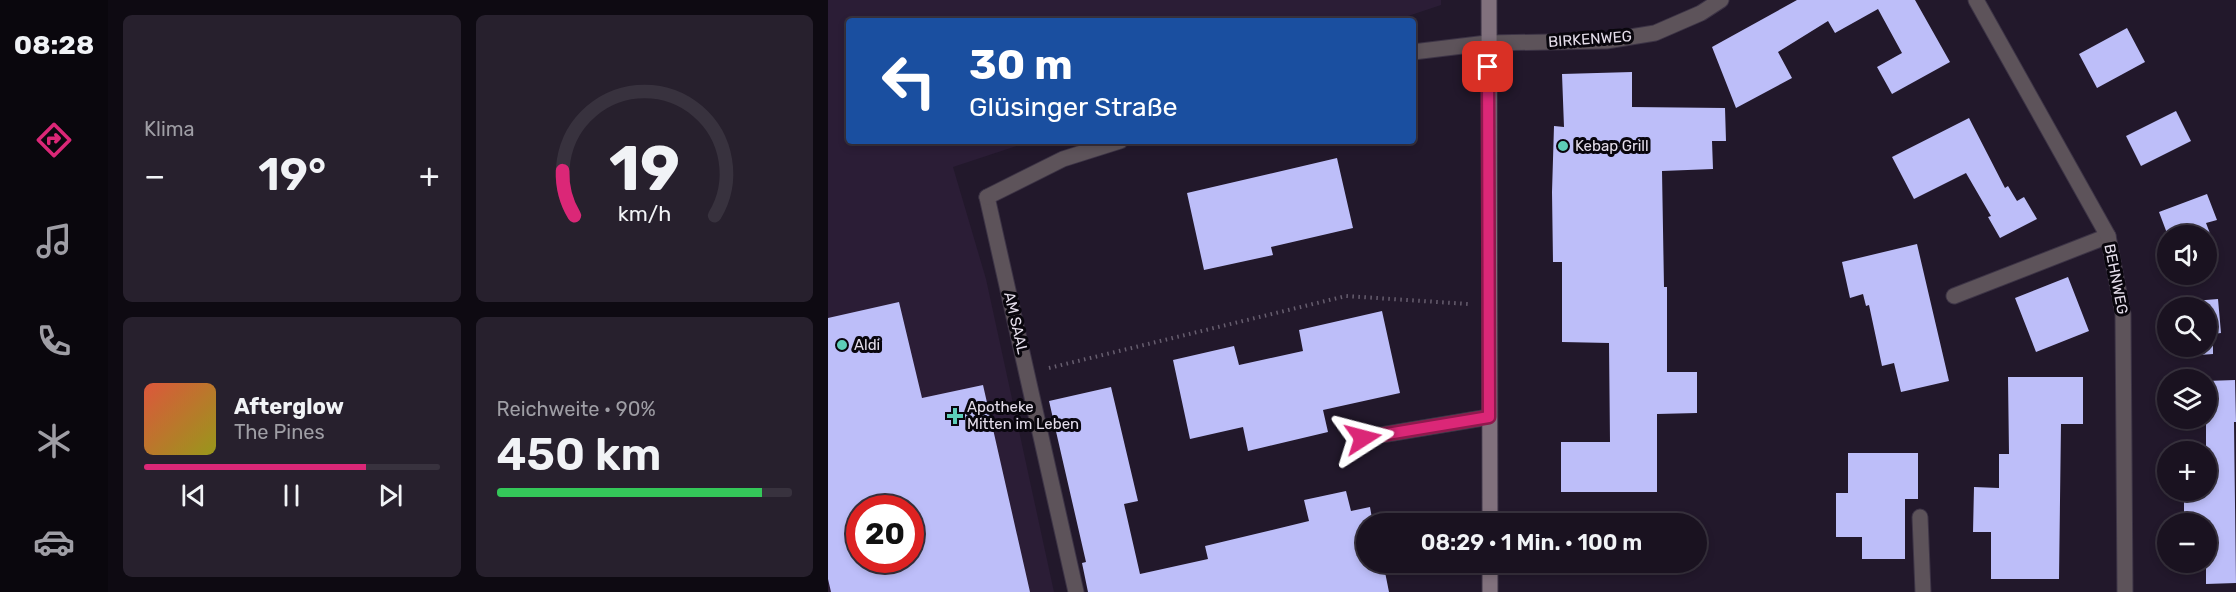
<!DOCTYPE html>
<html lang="de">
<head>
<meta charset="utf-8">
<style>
	:root { --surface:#1a1220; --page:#27202d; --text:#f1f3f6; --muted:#9f9ea5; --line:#38323e; --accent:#db2777 }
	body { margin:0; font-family:Rubik,sans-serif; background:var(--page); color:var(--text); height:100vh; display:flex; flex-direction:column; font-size:22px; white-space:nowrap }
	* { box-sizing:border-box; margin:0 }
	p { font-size:20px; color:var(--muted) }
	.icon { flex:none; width:33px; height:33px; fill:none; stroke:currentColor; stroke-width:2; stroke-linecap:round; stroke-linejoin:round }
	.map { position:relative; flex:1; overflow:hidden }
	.sheet { display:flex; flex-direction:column; gap:15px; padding:15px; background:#0e0a12; width:720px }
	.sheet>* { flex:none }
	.guide { position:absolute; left:18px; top:18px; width:570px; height:126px; border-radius:6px; box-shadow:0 3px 9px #0003,0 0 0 2px var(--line); background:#1a4fa0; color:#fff; overflow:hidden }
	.controls { position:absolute; left:1329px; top:225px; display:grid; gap:12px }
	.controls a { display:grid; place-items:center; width:60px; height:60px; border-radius:50%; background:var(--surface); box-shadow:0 3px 9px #0003,0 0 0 2px var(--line); font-size:30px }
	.speed { position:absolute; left:18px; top:495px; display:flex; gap:12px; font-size:30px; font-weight:700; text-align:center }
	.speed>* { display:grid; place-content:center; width:78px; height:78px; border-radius:50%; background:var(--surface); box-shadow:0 3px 9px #0003,0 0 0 2px var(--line); line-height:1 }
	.speed .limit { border:9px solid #d22; background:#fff; color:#111 }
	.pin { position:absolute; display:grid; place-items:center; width:51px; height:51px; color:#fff; margin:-26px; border-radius:12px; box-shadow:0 3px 9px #0006 }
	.me { position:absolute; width:66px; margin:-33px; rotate:81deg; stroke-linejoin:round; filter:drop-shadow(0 0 4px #0008) }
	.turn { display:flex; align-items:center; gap:21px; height:126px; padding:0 24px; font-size:27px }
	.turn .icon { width:78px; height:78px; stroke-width:2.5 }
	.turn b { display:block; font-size:42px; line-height:51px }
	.big { font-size:45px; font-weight:600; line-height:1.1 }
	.sheet .widget { flex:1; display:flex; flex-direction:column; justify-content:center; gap:9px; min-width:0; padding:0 21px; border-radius:9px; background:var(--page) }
	.sheet .dial { align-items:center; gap:0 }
	.dial svg { height:156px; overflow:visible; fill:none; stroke:var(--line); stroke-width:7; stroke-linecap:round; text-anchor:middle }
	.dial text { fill:var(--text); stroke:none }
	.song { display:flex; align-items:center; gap:18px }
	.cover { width:72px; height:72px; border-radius:9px; background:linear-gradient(135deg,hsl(10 70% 55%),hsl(60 70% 35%)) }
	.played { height:6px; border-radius:3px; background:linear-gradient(90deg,var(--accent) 75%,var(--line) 75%) }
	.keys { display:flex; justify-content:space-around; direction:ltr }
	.heat { display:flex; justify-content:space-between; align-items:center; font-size:33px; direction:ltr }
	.charge { height:9px; border-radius:4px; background:linear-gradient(90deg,#34c759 90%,var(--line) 0) }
	.sheet .tiles { flex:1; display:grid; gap:15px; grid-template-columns:repeat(2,1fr) }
	.trip { position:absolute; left:528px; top:513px; width:351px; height:60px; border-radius:30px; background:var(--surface); box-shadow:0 3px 9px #0003,0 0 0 2px var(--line); font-weight:600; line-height:60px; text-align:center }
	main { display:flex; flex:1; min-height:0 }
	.tab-bar { display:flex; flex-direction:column; width:108px; justify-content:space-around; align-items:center; background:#0a070d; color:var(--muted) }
	.tab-bar .icon { width:42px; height:42px }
	.tab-bar .active { color:var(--accent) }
	.tab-bar b { font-size:27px; color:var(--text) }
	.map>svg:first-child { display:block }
	.built { fill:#2b1d36; fill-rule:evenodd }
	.building { fill:#bdbef9; fill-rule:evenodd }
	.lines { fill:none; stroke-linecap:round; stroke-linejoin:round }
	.lane-casing { stroke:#3d3446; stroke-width:17 }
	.street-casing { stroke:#3d3446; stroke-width:17 }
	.secondary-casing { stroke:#3d3446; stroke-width:17 }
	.path { stroke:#675e6f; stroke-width:4; stroke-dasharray:1.5 4.5; stroke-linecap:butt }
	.lane { stroke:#5d535a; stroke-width:15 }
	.street { stroke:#5d535a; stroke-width:15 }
	.secondary { stroke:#81717d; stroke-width:15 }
	.route-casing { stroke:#8e194d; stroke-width:15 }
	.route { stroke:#db2777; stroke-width:10 }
	.poi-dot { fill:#5dceb8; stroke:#09060d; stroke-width:2 }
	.labels { text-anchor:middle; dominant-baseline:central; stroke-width:6; stroke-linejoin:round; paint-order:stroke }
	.street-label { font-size:15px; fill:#e4ddea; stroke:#09060d }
	.poi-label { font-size:15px; fill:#e4ddea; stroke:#09060d; text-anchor:start }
</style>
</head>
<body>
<main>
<nav class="tab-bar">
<b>08:28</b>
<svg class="icon active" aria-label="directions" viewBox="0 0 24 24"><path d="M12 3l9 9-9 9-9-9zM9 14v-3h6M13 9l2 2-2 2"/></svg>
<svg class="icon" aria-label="music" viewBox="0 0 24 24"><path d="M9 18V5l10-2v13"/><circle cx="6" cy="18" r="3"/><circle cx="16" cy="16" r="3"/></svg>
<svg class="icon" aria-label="phone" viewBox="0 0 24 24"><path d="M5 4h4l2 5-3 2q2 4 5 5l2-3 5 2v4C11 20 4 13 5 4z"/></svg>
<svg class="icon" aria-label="climate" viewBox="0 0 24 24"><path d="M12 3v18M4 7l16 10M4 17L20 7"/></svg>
<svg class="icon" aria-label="car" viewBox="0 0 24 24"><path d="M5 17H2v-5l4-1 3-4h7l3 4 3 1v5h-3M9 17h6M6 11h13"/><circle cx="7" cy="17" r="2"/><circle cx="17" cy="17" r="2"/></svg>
</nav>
<section class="sheet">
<div class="tiles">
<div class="widget"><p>Klima</p>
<div class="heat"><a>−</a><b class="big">19°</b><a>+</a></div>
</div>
<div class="widget dial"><svg viewBox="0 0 100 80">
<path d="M14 69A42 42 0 1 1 86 69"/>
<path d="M14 69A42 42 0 0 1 8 46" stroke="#db2777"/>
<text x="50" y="56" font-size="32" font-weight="700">19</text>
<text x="50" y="72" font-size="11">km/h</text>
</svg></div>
<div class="widget">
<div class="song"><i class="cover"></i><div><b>Afterglow</b><p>The Pines</p></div></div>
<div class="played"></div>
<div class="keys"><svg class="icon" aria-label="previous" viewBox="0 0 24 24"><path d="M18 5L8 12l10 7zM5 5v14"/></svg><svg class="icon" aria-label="pause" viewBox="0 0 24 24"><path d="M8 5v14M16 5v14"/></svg><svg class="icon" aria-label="next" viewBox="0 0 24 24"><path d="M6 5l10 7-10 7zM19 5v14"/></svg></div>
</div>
<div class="widget"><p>Reichweite · 90%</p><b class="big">450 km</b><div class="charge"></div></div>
</div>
</section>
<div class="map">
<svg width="1408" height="592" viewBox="0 0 1408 592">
	<rect width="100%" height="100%" fill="#22182b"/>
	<path class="built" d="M0 0H613V5L565 21H21V141H204L125 167 158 279 226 592H0ZM32 508H82V560H32Z"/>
	<path class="building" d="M969 0H1087L1122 62 1064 94 1049 67 1074 53 1050 9 1007 33 1000 21 950 52 964 78 908 108 884 47Z
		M1299 28 1317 62 1269 88 1251 54Z
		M804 72V107L897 108 898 141H884L885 169 834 171 836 287H839V372H869V413L829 414V492H733V442H782L781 343 734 342V262H725L724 192 726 126 736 127 734 74Z
		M1348 111 1363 141 1313 166 1298 136Z
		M1141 118 1177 188 1180 186 1189 201 1196 197 1209 219 1172 238 1160 217 1163 216 1138 173 1086 199 1064 157Z
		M509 158 525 228 443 247 445 255 376 270 359 193Z
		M1379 194 1389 220 1378 223 1383 236H1340L1331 212Z
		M1089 244 1121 381 1073 392 1066 363 1054 366 1041 305 1038 306 1035 294 1022 298 1014 262Z
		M1240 277 1261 331 1208 352 1187 298Z
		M1390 299 1393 333 1385 334V354L1357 356 1356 346H1378V308H1354L1353 302Z
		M71 302 94 398 155 385 202 592H3L0 579V318ZM32 508H82V560H32Z
		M554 311 572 393 495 410 500 432 420 451 415 427 362 439 345 360 406 346 411 365 475 351 471 330Z
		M1180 377H1255V424H1233L1231 579H1163V532H1145L1146 487 1171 488V454H1181Z
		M1407 380 1408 422H1406L1408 583 1378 584V524H1356V490H1378V423H1369V418H1378V381Z
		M283 387 310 501 296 504 312 574 380 559 377 546 481 521 476 500 518 491 523 511 542 507 545 524H538V562H555L561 592H260L254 563 258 562 221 401Z
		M1020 453H1090V499H1077V559H1034V537H1008V493H1020Z"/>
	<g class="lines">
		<defs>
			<path id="lane" d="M159 197 248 592
				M1126 296 1280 236
				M535 438 661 417"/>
			<path id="street" d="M1148 0 1280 236 1295 314 1297 592
				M585 52 659 43 778 41 827 33 873 13 893 0
				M159 197 235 159 292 141
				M1092 517 1095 592"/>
			<path id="secondary" d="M661 0 662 524
				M662 562V592"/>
		</defs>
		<use href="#lane" class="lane-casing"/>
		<use href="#street" class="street-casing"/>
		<use href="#secondary" class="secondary-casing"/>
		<path class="path" d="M221 368 518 296 640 304"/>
		<use href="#lane" class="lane"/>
		<use href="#street" class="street"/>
		<use href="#secondary" class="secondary"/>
	</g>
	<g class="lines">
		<defs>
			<path id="route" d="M535 438 661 417 660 67"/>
		</defs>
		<use href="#route" class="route-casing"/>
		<use href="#route" class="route"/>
	</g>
	<g class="poi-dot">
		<circle cx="735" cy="146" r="6"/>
		<circle cx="14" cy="345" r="6"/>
		<path d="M124 407h6v6h6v6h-6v6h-6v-6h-6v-6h6z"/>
	</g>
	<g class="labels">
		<g class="street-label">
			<text transform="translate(762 39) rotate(-4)">BIRKENWEG</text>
			<text transform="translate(1288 279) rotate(79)">BEHNWEG</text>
			<text transform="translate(188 323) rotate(77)">AM SAAL</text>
		</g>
		<g class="poi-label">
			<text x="747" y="146">Kebap Grill</text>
			<text x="26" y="345">Aldi</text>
			<text x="139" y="407">Apotheke<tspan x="139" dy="17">Mitten im Leben</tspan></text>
		</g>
	</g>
</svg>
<div class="controls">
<a><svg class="icon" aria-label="sound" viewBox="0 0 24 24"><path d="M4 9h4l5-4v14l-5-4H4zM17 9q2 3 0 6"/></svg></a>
<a><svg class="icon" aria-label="search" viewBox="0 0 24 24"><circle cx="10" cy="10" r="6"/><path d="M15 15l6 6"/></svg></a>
<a><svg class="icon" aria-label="layers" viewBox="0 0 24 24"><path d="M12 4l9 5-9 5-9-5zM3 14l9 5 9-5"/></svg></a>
<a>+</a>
<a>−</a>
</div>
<div class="speed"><div class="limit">20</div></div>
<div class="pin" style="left:660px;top:67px;background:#d93025"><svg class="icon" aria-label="arrive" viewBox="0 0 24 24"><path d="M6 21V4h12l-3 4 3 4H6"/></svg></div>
<svg class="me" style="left:535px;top:438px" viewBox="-20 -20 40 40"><path d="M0-17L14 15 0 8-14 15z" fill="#db2777" stroke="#fff" stroke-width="4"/></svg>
<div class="trip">08:29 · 1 Min. · 100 m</div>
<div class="guide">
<div class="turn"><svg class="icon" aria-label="left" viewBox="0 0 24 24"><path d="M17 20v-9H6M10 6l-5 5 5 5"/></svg><div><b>30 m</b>Glüsinger Straße</div></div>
</div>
</div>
</main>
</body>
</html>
